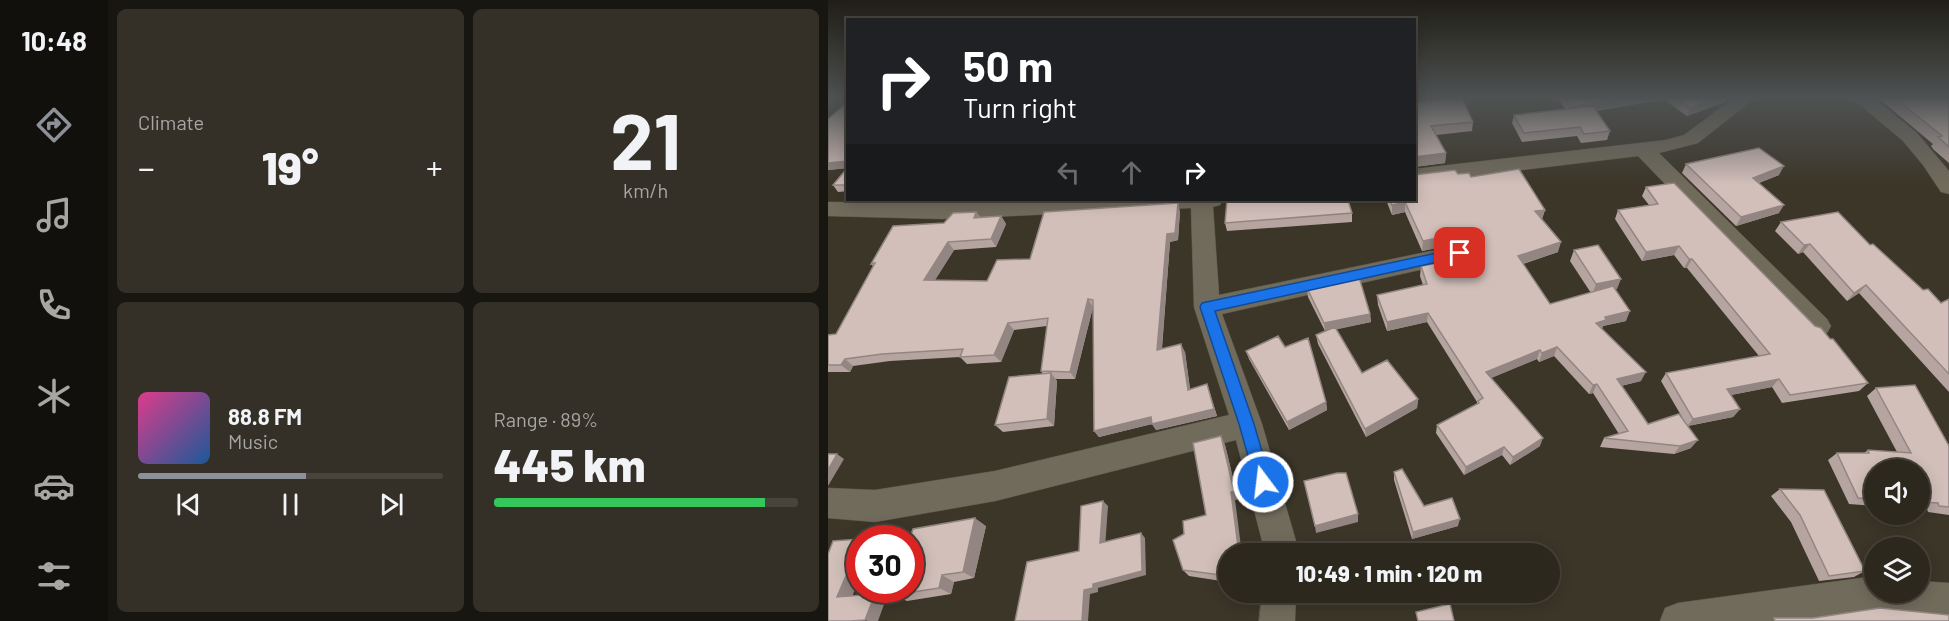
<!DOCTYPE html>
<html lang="en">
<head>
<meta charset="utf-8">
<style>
	:root { --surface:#2c281e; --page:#343027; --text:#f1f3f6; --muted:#a6a6a4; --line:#48443c; --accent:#8c9099 }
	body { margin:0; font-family:Barlow,sans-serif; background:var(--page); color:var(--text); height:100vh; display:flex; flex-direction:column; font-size:22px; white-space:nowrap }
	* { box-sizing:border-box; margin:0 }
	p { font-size:20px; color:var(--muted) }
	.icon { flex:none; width:33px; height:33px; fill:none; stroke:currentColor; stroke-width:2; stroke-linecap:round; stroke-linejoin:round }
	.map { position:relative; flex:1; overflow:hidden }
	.details { display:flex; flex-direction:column; gap:9px; padding:9px; background:#181610; width:720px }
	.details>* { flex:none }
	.guide { position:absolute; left:18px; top:18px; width:570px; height:183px; border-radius:0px; box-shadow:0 3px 15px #0003,0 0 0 2px var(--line); background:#202124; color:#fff; overflow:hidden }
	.controls { position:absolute; left:1036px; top:459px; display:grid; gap:12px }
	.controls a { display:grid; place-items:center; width:66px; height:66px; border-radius:50%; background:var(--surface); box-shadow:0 3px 15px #0003,0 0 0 2px var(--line); font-size:30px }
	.speed { position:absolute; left:18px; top:525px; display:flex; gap:12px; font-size:30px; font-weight:700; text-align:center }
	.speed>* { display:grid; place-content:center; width:78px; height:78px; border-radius:50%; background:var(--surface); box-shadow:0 3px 15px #0003,0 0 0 2px var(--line); line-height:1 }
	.speed .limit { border:9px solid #d22; background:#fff; color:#111 }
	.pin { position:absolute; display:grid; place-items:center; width:51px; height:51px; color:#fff; margin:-26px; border-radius:12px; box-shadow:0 3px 9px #0006 }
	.me { position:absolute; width:66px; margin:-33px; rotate:345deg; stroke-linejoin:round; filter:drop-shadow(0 0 4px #0008) }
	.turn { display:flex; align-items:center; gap:21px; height:126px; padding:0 18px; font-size:27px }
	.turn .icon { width:78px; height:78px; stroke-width:2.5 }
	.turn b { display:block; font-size:42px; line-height:51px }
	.lanes { display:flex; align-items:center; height:57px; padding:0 18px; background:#0003; justify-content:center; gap:30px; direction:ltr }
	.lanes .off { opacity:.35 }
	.big { font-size:45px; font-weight:800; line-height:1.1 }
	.details .card { flex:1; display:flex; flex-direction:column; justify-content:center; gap:9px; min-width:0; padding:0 21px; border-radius:9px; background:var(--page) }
	.details .dial { align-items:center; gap:0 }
	.dial b { font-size:78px; line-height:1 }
	.song { display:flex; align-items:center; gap:18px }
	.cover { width:72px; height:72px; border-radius:9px; background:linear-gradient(135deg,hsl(330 70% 55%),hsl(210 70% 35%)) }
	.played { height:6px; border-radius:3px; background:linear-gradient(90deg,var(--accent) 55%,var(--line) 55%) }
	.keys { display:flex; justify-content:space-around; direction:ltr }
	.heat { display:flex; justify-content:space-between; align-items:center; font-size:33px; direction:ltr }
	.charge { height:9px; border-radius:4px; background:linear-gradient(90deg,#34c759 89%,var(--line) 0) }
	.details .tiles { flex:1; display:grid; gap:9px; grid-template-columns:repeat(2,1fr) }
	.trip { position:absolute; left:390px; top:543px; width:342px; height:60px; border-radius:30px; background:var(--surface); box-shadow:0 3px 15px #0003,0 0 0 2px var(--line); font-weight:800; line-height:60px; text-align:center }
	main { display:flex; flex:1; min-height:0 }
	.tab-bar { display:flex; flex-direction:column; width:108px; justify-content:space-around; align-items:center; background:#12100c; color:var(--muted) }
	.tab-bar .icon { width:42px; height:42px }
	.tab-bar .on { color:var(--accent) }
	.tab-bar b { font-size:27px; color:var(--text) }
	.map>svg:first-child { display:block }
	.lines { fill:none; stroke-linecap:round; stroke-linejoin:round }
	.street-casing { stroke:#595449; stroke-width:1 }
	.street { fill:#716b5c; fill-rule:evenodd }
	.wall { fill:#b5a4a0 }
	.shaded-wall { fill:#938682 }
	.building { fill:#d2bfba; stroke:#938682; stroke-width:1.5 }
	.route { fill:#1a73e8; stroke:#114b97; stroke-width:1.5 }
</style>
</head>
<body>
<main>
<nav class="tab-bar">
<b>10:48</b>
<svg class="icon on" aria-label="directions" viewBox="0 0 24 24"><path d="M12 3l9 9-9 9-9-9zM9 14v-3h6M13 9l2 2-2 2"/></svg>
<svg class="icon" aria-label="music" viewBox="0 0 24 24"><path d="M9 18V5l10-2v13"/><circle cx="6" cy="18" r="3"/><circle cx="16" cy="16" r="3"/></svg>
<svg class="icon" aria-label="phone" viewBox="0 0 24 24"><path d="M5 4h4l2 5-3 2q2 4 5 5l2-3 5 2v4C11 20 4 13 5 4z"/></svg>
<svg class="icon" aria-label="climate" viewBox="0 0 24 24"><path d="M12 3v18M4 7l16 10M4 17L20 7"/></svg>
<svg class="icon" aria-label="car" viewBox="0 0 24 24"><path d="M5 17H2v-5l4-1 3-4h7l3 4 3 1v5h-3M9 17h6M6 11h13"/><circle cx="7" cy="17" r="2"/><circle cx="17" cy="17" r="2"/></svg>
<svg class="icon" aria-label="filters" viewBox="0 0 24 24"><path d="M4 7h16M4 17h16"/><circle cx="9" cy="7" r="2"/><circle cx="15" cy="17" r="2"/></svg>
</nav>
<section class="details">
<div class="tiles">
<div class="card"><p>Climate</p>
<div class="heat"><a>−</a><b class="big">19°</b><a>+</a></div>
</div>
<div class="card dial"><b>21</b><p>km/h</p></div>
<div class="card">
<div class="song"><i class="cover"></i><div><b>88.8 FM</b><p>Music</p></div></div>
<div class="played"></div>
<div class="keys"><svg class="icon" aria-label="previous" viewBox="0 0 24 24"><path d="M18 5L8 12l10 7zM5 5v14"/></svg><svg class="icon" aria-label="pause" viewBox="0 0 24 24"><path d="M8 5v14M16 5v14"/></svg><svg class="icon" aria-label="next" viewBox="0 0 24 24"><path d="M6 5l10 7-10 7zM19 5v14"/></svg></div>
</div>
<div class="card"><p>Range · 89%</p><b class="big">445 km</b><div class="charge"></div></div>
</div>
</section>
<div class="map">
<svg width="1121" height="621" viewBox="0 0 1121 621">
	<rect width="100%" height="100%" fill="#3b3628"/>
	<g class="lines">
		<defs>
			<path id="street" d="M906 98H927L870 143 831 153 999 319 1003 326 999 333 990 336 981 333 810 156 586 183V169L838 140 856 135Z
				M1024 98H1046L1089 133 1121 171V194L1113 192 1095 165 1075 141Z
				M238 200H395L392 205 385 207 391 295 632 245 640 247 644 253 640 259 632 261 394 314 434 424 468 541V554H434V541L408 440 167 501 47 522 0 518V488L47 490 167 471 401 415 366 307 363 208 114 219 0 216V202L114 203Z
				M1040 577H1047V592H1092V581L1121 583V619L1040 611 974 621H832L837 608 850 603Z
				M434 592H468L467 621H431Z"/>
		</defs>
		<use href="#street" class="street-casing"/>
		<use href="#street" class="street"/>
	</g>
	<path class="wall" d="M730 98H899L897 102 859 116 838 101 839 99 768 111 782 131 779 140 753 143 749 136 694 142 684 123 686 115 737 109Z
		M1050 98H1121V163L1106 150 1103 146 1105 144Z
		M20 102V191L10 192 5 185 19 168 0 170V119Z
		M586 103 645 122 644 131 608 135 618 153 617 163 586 167Z
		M858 164 951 175 931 183 951 213 908 226 854 173Z
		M630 174 643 177 717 210 714 219 730 252 695 264 722 304 763 293 742 261 746 250 789 289H787L798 321 775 326 774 329 813 381 793 386 820 424 854 417 833 381 838 373 931 356 859 268H856L846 255 814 261 787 219 790 210 821 205 814 196 818 187 1040 383 1031 391 954 403 944 387 903 395 912 409 905 417 860 426 863 448 846 454 772 447 776 438 791 434 765 393 761 394 726 356 711 362 709 359 663 378 712 446 682 465 674 455 636 475 608 433 609 425 649 404V402L599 322 559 331 550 305 549 295 595 285 592 276 593 266 603 265V260L642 251 644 249 642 246 633 243 594 251 577 212 564 215 558 200H586Z
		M352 211 350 240 342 242 334 349 357 352 362 389 379 384 389 416 328 430 324 424 271 437 266 431 265 307 247 379H227L229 381 226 426 175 432 167 425 215 374 213 371 219 326 186 330 173 362 139 364 132 357 62 361 25 366 22 372H0V335L8 334 45 266 43 264 116 223 148 212 152 217 173 216 178 224 168 247 126 250 107 280 159 281 202 259Z
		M524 213V222L399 231 397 223Z
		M953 222 1042 245 1095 290 1113 303 1121 299V392L1031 293 1019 301 975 252 970 254 947 231Z
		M479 288 542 314 543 322 508 329 534 373 590 399 589 408 538 437 490 344 488 335 497 331 480 297Z
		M457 347 498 402 499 410 461 430 421 359 418 351Z
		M1048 388 1121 446V515L1100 512 1099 509H1092V470H1047V506L1021 504 1000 460 1009 453H1036L1040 450 1069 452 1039 396Z
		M393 436 397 445 410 499 407 500 400 554V582L361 576 355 570 356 534 378 515Z
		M566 472 596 506 630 526 584 539 566 480Z
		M952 489 1037 571 1026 577 991 581 963 522 943 496Z
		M158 526 146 578 126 582 123 594 79 601 65 595Z"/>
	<path class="shaded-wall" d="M796 98H839L741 115 743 107Z
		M889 98H899L897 102 859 116 862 108Z
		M618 153 617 163 586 167V157Z
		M20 161V168L0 170V163Z
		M956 166 951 175 920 187 925 178Z
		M577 202V212L564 215V205Z
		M350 203 352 211 350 240 342 242 333 358 329 350 339 234Z
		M956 205 951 213 908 226 913 217Z
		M717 210 714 219 707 211Z
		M148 212 154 219 146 218Z
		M173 216 178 224 168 247 163 239Z
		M634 233 633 243 594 251 595 241Z
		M120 242 126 250 102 288 96 280Z
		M733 242 730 252 688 266 690 256Z
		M982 244 975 252 970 254 976 245Z
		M851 246 846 255 814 261 818 252Z
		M861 259H864L859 268H856Z
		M793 279 789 289 764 295 768 284Z
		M1038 285 1031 293 1019 301 1026 293Z
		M260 299 265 307 247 379 242 372Z
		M802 311 798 321 775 326 774 329 768 323 777 317Z
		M600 313 599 322 559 331V322Z
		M542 314 543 322 497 332 496 323Z
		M180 323 186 330 173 362 166 355Z
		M353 344 357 352 363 397 360 390Z
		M729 347 726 356 711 362 714 353Z
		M712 350 709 359 656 381 658 372Z
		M17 359 25 366 22 372 13 365Z
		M818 372 813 381 784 388 789 379Z
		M223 373 229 381 226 426 219 419Z
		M951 379 944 387 893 397 899 389Z
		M379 384 389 416 328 430 324 424 271 437 266 431Z
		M769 384 765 393 761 394 765 385Z
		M590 399 589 408 538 437 537 429Z
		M498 402 499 410 461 430 459 422Z
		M912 409 905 417 859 426 865 419Z
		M393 436 397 445 410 499 407 500 414 554H411Z
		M715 438 712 446 682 465 685 457Z
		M870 440 863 448 846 454 852 446Z
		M676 447 674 455 636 475 638 467Z
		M9 454 16 459 0 486V470Z
		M275 501 280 506 277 548 272 543Z
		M530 514V522L488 533 487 526Z
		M147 518 158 526 146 578 135 572Z
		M632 519 630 526 584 539 585 532Z
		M313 533 317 538 318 575 270 588V592L262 594 260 621H254L256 590 265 584Z
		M32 543V577L22 602 9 597Z
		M114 575 126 582 123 594 111 588Z
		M47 594 58 599 50 621H40L37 620Z"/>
	<path class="building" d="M614 98H634L645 122 603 126 618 153 586 157V103Z
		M737 98H796L743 107Z
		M849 98H889L862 108Z
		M1067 98H1121V147L1110 137 1114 136Z
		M20 102V161L0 163V119Z
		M765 106 782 131 756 134 752 127 696 133 686 115Z
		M931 148 956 166 925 178 956 205 913 217 858 164Z
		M20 167V185H5Z
		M691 169 717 210 707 211 733 242 690 256 722 304 785 286 802 311 777 317 778 320 768 323 818 372 789 379 820 424 851 414 870 440 852 446 776 438 800 431 769 384 765 385 729 347 714 353 712 350 658 372 715 438 685 457 676 447 638 467 609 425 651 403 650 401 655 398 600 313 559 322 549 295 599 284 593 266 605 264 603 260 642 251 647 244 643 236 634 233 595 241 577 202 564 205 562 200H586V175L627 170 630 174 641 173 643 177Z
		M846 183 987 326 993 328 1002 339H1005L1040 383 962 395 951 379 899 389 912 409 865 419 838 373 942 354 864 259H861L851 246 818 252 790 210 830 204 818 187Z
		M399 200H520L524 213 397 223Z
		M350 203 347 233 339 234 329 350 353 344 360 390 379 384 386 409 324 424 323 417 266 431 265 300 260 299 242 372 213 371 220 318 180 323 166 355 132 357 135 349 54 354 17 359 13 365H0V335L8 334 47 263 43 264 65 226 116 223 125 213 148 212 146 218 173 216 163 239 120 242 96 280 159 281 169 260 202 259 216 212Z
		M1010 212 1042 245 1045 244 1095 290 1100 289 1113 303 1121 299V374L1038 285 1026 293 982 244 976 245 953 222Z
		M770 245 793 279 768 284 746 250Z
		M531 277 542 314 496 323 479 288Z
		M507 327 534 373 559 360 590 399 537 429 488 335Z
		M450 336 457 347 480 338 498 402 459 422 418 351Z
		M223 373 219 419 167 425 181 377Z
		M1087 385 1121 446V507L1111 506 1110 503 1092 502V470H1047V499L1030 498 1009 453H1041L1040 450 1083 453 1048 388Z
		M393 436 406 491 403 492 411 554H400V576L355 570 345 540 356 534 355 521 378 515 365 443Z
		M0 454H9L0 470Z
		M574 469 596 506 624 498 632 519 585 532 566 472Z
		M509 473H518L530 514 487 526 476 481Z
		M952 489 996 490 1037 571 1001 576 972 515Z
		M275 501 272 543 313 533 314 571 265 584V588L256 590 254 621H187L199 562 251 551 253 506Z
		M147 518 135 572 114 575 111 588 65 595 67 590H82V538L85 529Z
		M32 539V543L9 597 47 594 37 620 23 621H0V554L5 541Z
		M622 604 626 621H590L588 612Z
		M1052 608 1121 615V621H947L946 618H985Z"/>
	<linearGradient id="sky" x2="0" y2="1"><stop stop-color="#201e16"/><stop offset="0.53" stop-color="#4f5253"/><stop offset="1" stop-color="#4f5253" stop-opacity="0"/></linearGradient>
	<rect width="1121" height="185" fill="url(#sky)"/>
	<path class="route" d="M632 248 637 250 639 253 637 256 387 311 426 424 443 482 440 488 435 490 429 488 411 424 372 307 374 303Z"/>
</svg>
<div class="controls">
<a><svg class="icon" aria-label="sound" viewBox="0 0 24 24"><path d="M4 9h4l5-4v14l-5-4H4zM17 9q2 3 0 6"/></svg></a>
<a><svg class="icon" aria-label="layers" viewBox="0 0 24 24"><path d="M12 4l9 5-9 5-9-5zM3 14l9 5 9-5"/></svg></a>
</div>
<div class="speed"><div class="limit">30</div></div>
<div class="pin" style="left:632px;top:253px;background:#d93025"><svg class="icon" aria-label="arrive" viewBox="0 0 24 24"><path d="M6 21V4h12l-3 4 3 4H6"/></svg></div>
<svg class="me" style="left:435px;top:482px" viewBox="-20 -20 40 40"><circle r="17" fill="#1a73e8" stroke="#fff" stroke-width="3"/><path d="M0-11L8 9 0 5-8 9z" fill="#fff"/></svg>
<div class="trip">10:49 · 1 min · 120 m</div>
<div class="guide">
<div class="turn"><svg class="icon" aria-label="right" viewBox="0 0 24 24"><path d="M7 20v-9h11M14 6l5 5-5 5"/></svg><div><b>50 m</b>Turn right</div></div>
<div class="lanes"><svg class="icon off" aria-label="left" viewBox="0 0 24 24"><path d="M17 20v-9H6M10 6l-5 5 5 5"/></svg><svg class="icon off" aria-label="ahead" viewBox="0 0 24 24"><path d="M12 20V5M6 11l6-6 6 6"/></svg><svg class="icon" aria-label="right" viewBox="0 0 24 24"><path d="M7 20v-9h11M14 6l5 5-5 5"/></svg></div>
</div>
</div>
</main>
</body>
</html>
